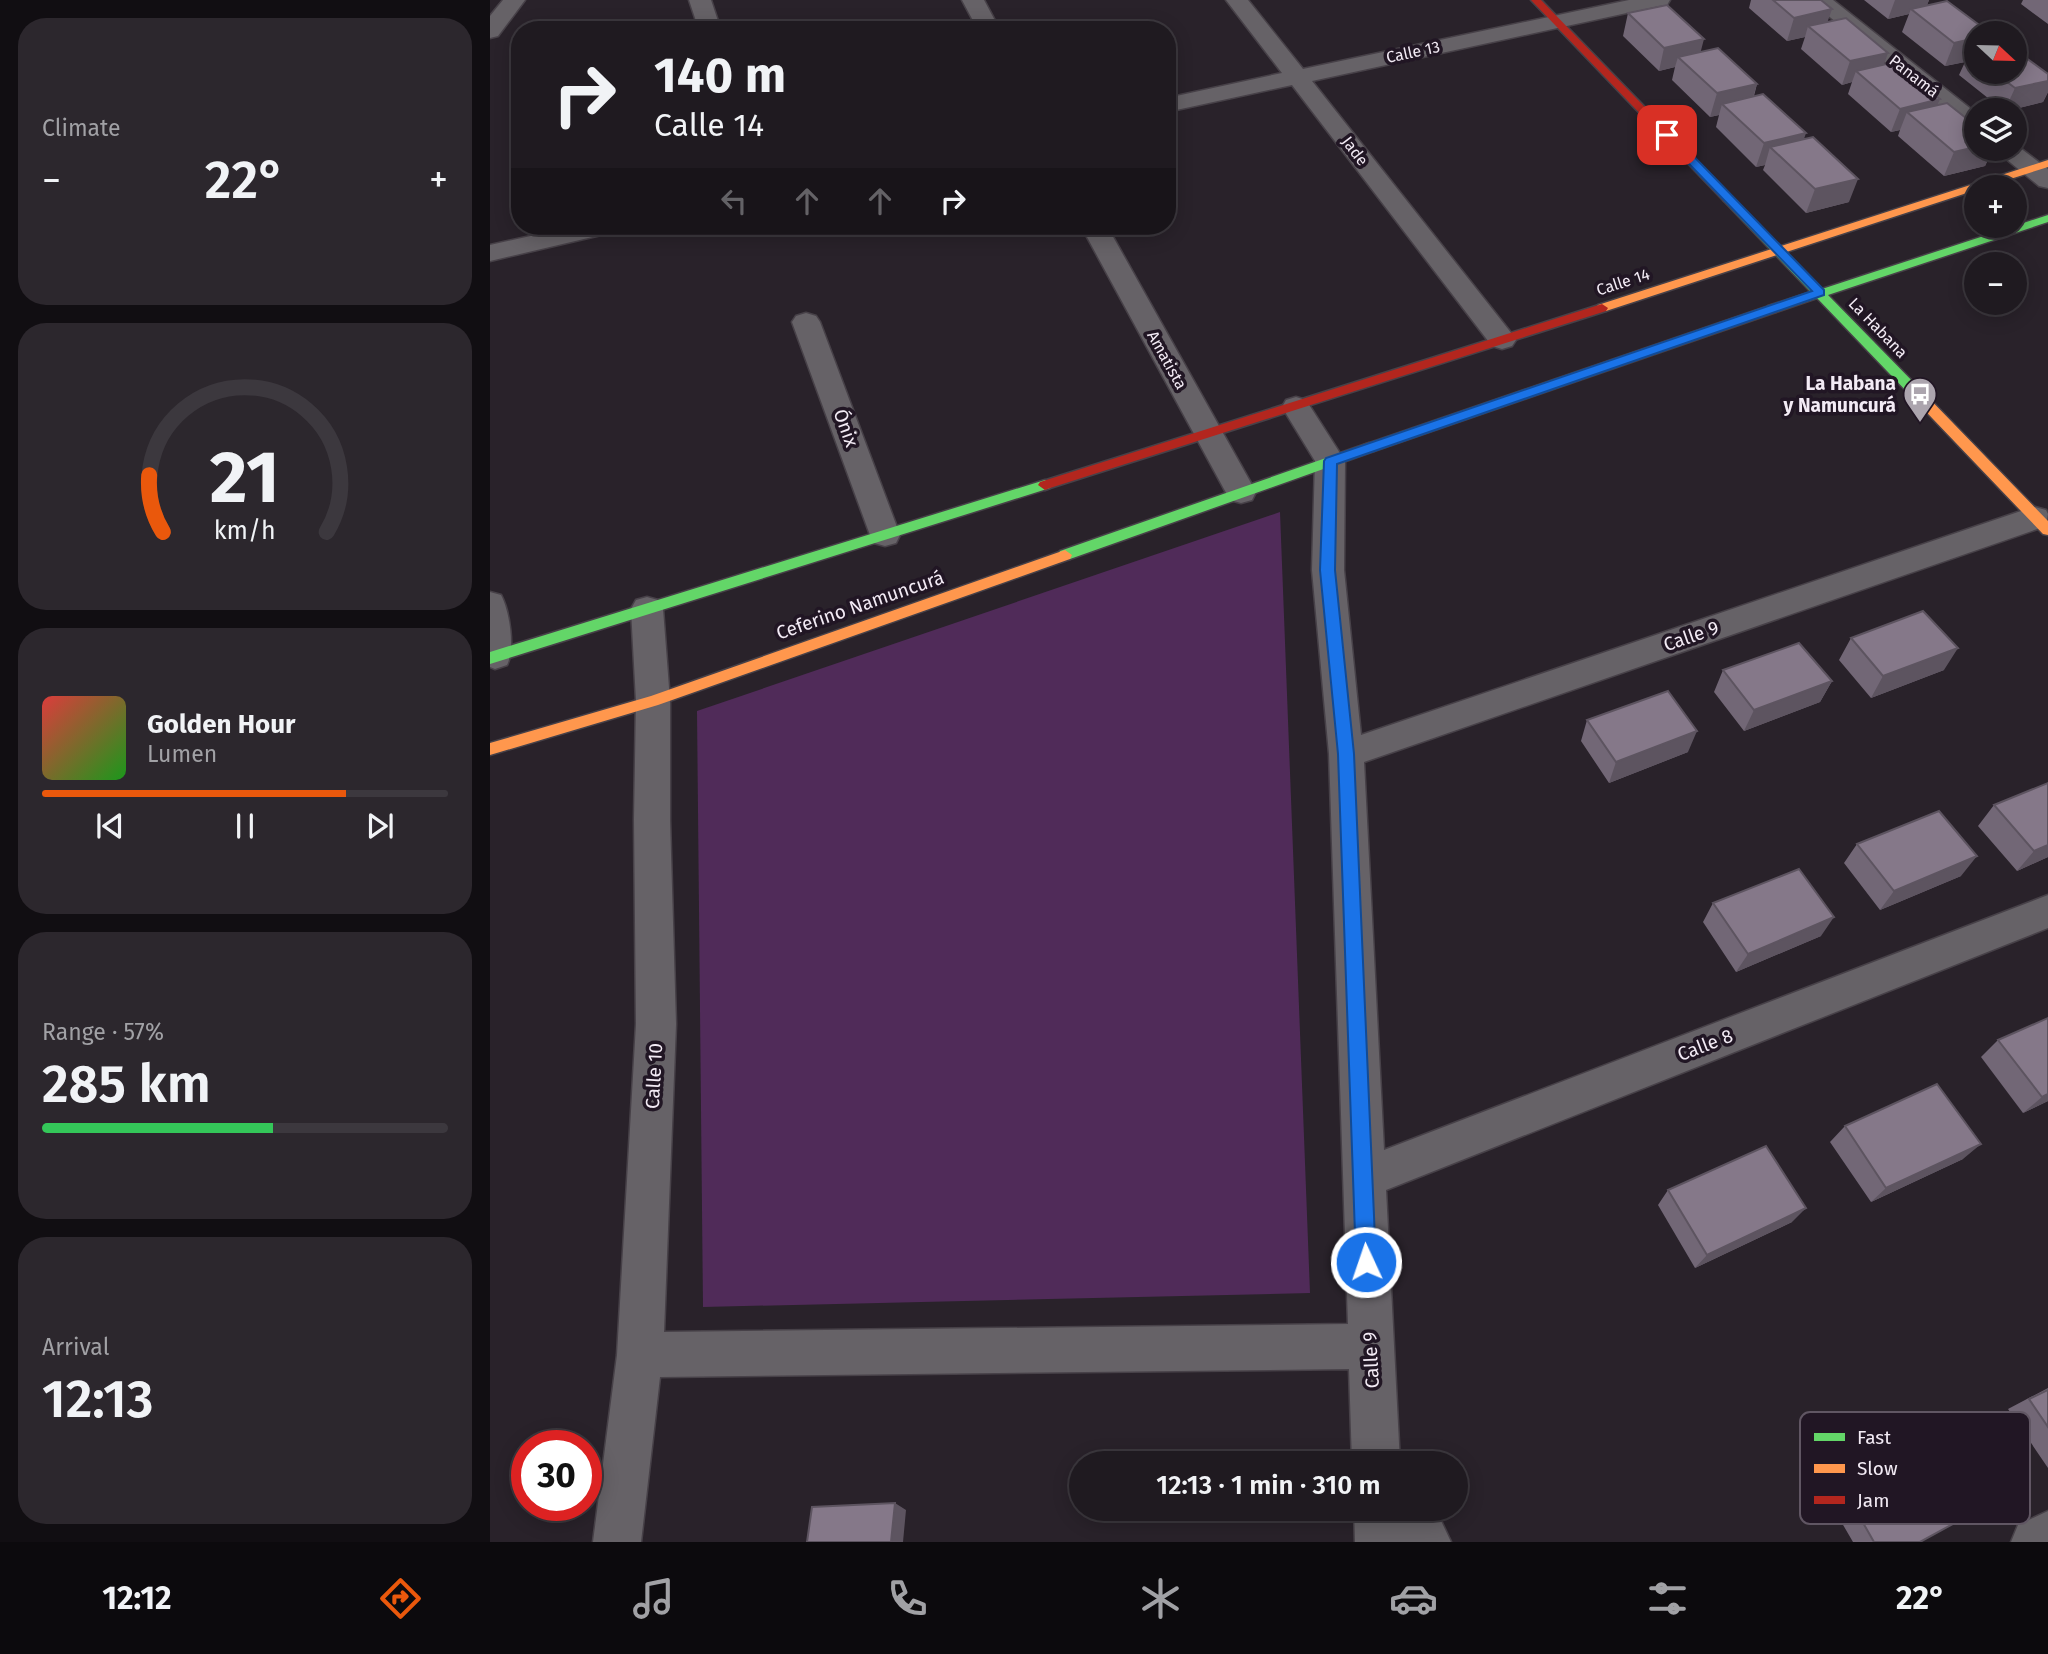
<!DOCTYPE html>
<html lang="en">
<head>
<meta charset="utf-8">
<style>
	:root { --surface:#1f1a20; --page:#2c272d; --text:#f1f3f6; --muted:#a1a1a5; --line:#3c383e; --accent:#ea580c }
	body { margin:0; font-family:"Fira Sans",sans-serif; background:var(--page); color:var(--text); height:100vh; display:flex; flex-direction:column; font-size:26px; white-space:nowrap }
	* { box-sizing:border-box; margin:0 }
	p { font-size:23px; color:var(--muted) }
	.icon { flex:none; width:38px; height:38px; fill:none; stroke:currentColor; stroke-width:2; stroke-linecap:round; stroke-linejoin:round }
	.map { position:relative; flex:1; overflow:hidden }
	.panel { display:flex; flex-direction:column; gap:18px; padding:18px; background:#110e12; width:490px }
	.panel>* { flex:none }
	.banner { position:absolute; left:21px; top:21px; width:665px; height:214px; border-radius:28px; box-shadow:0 4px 18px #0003,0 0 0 2px var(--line); background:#1f1a20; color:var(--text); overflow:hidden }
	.needle { width:46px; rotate:112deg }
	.buttons { position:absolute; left:1474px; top:21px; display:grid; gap:14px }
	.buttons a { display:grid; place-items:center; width:63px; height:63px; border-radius:50%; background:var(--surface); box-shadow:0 4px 18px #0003,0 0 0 2px var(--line); font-size:35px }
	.speed { position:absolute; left:21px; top:1430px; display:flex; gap:14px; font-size:35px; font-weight:700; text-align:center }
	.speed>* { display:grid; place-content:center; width:91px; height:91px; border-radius:50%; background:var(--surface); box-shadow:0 4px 18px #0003,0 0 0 2px var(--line); line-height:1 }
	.speed .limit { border:10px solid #d22; background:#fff; color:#111 }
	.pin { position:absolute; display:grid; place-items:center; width:60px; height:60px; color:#fff; margin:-30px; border-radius:14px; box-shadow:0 4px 10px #0006 }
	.me { position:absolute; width:77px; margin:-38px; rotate:357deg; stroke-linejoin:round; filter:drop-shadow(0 0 5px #0008) }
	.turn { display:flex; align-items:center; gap:24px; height:147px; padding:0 28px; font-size:32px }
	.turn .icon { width:91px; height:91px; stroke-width:2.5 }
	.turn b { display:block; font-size:49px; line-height:60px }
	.lanes { display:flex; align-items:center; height:66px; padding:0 28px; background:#0003; justify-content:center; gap:35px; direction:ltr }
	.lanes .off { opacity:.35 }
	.big { font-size:52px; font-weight:600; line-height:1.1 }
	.panel .widget { flex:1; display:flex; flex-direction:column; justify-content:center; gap:10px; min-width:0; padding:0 24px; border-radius:28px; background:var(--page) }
	.panel .dial { align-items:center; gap:0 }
	.dial svg { height:182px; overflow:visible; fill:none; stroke:var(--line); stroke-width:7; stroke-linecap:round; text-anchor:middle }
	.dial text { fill:var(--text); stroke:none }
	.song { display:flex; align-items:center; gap:21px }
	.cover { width:84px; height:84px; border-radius:10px; background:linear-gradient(135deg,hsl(0 70% 55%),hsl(120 70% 35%)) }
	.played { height:7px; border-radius:4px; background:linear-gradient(90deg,var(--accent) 75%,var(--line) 75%) }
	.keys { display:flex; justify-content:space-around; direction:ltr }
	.heat { display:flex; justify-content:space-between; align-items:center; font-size:38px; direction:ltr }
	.charge { height:10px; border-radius:5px; background:linear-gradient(90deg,#34c759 57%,var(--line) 0) }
	.trip { position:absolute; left:579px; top:1451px; width:399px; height:70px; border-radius:35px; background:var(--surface); box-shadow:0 4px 18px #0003,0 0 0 2px var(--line); font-weight:600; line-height:70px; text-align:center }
	.dock { display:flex; height:112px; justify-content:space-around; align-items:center; background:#0c0a0d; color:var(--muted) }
	.dock .icon { width:49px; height:49px }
	.dock .active { color:var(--accent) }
	.dock b { font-size:32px; color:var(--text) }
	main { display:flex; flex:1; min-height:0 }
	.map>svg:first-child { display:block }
	.green { fill:#502b59 }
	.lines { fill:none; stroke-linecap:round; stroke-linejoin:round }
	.street-casing { stroke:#474148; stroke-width:3 }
	.fast-casing { stroke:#474148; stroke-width:3 }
	.slow-casing { stroke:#474148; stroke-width:3 }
	.jam-casing { stroke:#474148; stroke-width:3 }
	.street { fill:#666267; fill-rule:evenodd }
	.fast { fill:#63d668; fill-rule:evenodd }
	.slow { fill:#ff974d; fill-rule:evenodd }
	.jam { fill:#b3261e; fill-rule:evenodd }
	.wall { fill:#726776 }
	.shaded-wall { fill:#5d5460 }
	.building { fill:#857889; stroke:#5d5460; stroke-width:2 }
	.route { fill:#1a73e8; stroke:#114b97; stroke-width:2 }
	.labels { text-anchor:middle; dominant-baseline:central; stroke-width:7; stroke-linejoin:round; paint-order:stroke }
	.far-street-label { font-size:16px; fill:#f3ebf5; stroke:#211624 }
	.poi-label { font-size:19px; font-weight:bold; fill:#f3ebf5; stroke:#211624; text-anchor:end }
	.street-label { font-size:19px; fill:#f3ebf5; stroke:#211624 }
	.key { fill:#211624; stroke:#605663; stroke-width:2 }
	.key-label { font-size:19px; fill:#f3ebf5 }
</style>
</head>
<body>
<main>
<section class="panel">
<div class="widget"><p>Climate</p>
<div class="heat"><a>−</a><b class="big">22°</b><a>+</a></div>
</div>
<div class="widget dial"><svg viewBox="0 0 100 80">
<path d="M14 69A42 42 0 1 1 86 69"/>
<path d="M14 69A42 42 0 0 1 8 44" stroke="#ea580c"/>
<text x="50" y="56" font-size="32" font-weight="700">21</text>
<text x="50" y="72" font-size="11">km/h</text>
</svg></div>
<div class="widget">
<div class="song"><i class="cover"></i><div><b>Golden Hour</b><p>Lumen</p></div></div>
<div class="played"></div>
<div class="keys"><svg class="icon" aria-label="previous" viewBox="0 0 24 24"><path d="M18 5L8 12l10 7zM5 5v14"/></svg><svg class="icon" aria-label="pause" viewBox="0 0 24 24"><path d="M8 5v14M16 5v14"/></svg><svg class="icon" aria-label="next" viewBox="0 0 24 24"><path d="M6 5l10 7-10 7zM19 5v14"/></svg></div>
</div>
<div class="widget"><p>Range · 57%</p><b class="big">285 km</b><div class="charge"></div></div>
<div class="widget"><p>Arrival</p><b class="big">12:13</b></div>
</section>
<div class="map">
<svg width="1558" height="1542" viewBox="0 0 1558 1542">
	<rect width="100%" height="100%" fill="#29222a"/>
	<path class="green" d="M790 512 820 1293 213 1307 207 711Z"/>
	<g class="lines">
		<defs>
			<path id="street" d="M13 0H35L8 36 0 38V16Z
				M199 0H221L231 30H209Z
				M472 0H494L510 30H488Z
				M736 0H758L813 69 1139 0H1180L1177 5 1169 6 822 81 1022 334 1026 340 1022 346 1012 349 1002 346 802 85 677 112V98L792 73Z
				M1319 0H1343L1486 113V132L1478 130Z
				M1525 144 1558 169V188L1549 186 1504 149H1524Z
				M86 226H132L128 231 0 261V245Z
				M591 226H617L766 492 762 500 751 503 740 500Z
				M316 313 326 316 330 322 410 535 406 543 395 546 384 543 380 535 302 322 306 316Z
				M806 397 816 400 855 461 854 570 871 735 1534 510 1545 507 1556 510 1558 514 1556 526 874 762 894 1150 1558 895V928L896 1190 910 1463H862L859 1369 170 1377 151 1542H103L127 1355 146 1024 144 820 146 701 141 609 146 600 157 597 168 600 173 609 180 701V820L186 1024 174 1332 858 1324 839 754 822 570 825 461 792 407 796 400Z
				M0 592 11 595C20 612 25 649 17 665L5 669 0 667Z
				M864 1508H945L961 1542H865Z
				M1558 1511V1542H1521L1528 1525Z"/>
			<path id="fast" d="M1238 196 1242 197 1332 289 1558 215V222L1338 295 1431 390V396H1421L1327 298 1286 312H1278V306L1321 292 1234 201V197Z
				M879 443 886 448 884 451 580 559H570L568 555 570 551Z
				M555 480 562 485 560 488 0 664V652Z"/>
			<path id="slow" d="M1558 160V167L1495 187H1486V190L1116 311H1108L1106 308 1108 305Z
				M1426 389 1431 390 1558 521V535L1553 534 1421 396V390Z
				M575 550 582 555 580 559 168 705 0 755V743L161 696Z"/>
			<path id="jam" d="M1041 0H1051L1242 197V201H1234Z
				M1112 304 1118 308 1116 311 560 488 555 490 548 485 550 482Z
				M1282 305 1288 309 1286 312 884 451H874L872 448 874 445Z"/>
		</defs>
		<use href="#street" class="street-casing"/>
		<use href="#fast" class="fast-casing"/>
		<use href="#slow" class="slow-casing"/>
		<use href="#jam" class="jam-casing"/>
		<use href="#street" class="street"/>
		<use href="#fast" class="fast"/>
		<use href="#slow" class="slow"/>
		<use href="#jam" class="jam"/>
	</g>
	<path class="wall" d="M1261 0H1331L1338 22 1394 65 1450 99 1448 105 1486 149H1503L1495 166 1454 176 1408 136 1410 130 1401 132 1358 94 1362 82 1352 85 1311 49 1315 37 1297 41 1259 8Z
		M1374 0H1439L1437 5 1486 33V72H1524L1558 74V92L1553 102 1521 110H1513L1469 75 1475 62 1455 66 1412 32 1419 14 1398 19Z
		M1533 0H1558V24L1531 4Z
		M1138 13 1211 52 1267 84 1264 96 1314 139 1359 202 1316 213 1273 170 1275 165 1266 167 1226 127 1229 115 1220 117 1182 80 1185 67 1169 71 1133 36Z
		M1361 638 1454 670 1381 698 1349 660Z
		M1233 670 1342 681 1330 702 1254 731 1224 692Z
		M1097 720 1198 752 1119 783 1091 741Z
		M1558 783V857L1527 871 1488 826 1504 805Z
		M1367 844 1471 876 1390 910 1354 863Z
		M1223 903 1331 936 1246 972 1213 922Z
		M1508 1040 1558 1101 1533 1113 1491 1057Z
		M1355 1126 1473 1159 1381 1202 1340 1142Z
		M1178 1190 1302 1222 1205 1268 1168 1205Z
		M1558 1388V1468L1518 1409Z
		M1454 1424 1430 1542H1363L1331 1487Z"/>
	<path class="shaded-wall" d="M1405 0H1439L1435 11 1421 9 1419 14 1398 19Z
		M1342 9 1334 32 1318 26 1315 37 1297 41 1304 18Z
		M1486 38V57L1479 52 1475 62 1455 66 1464 43Z
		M1214 39 1208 62 1188 57 1185 67 1169 71 1174 48Z
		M1398 53 1390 76 1366 71 1362 82 1352 85 1360 61Z
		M1558 81V92L1553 102 1521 110H1515L1525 88Z
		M1267 84 1260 107 1232 104 1229 115 1220 117 1227 93Z
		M1450 99 1441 123 1417 112 1410 130 1401 132 1410 109Z
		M1316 133 1308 157 1280 147 1275 165 1266 167 1274 143Z
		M1486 147V149H1503L1495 166 1454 176 1464 152Z
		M1368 179 1359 202 1316 213 1325 189Z
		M1468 648 1454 670 1381 698 1393 676Z
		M1342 681 1330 702 1254 731 1264 710Z
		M1207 731 1198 752 1119 783 1126 762Z
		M1558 845V857L1527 871 1544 851Z
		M1487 856 1471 876 1390 910 1404 891Z
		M1344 917 1331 936 1246 972 1258 954Z
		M1558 1094V1101L1533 1113 1552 1097Z
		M1491 1144 1473 1159 1381 1202 1396 1188Z
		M1316 1208 1302 1222 1205 1268 1217 1255Z
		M405 1503 416 1510 413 1542H401Z"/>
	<path class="building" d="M1283 0H1331L1342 9 1304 18Z
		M1457 1 1500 33H1486V38L1464 43 1421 9Z
		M1177 5 1214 39 1174 48 1138 13Z
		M1356 18 1398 53 1360 61 1318 26Z
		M1228 48 1267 84 1227 93 1188 57Z
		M1524 49 1558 74V81L1525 88 1504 72H1524Z
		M1486 50V57L1479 52Z
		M1405 62 1450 99 1410 109 1366 71Z
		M1273 94 1316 133 1274 143 1232 104Z
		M1457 103 1486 126V147L1464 152 1417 112Z
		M1323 137 1368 179 1325 189 1280 147Z
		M1433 611 1468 648 1393 676 1361 638Z
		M1309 643 1342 681 1264 710 1233 670Z
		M1178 691 1207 731 1126 762 1097 720Z
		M1558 783V845L1544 851 1504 805Z
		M1449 811 1487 856 1404 891 1367 844Z
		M1309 869 1344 917 1258 954 1223 903Z
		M1558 1018V1094L1552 1097 1508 1040Z
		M1447 1084 1491 1144 1396 1188 1355 1126Z
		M1276 1146 1316 1208 1217 1255 1178 1190Z
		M1558 1390V1427L1539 1399Z
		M1454 1424 1503 1502 1430 1542H1384L1348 1479Z
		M405 1503 401 1542H317L322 1507Z"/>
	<path class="route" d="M1173 133H1181L1334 290V295L847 464 845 570 864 754 886 1262 883 1269 876 1272 869 1269 866 1262 848 754 830 570 834 461 836 458 1322 291 1173 137Z"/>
	<defs>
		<symbol id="bus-pin" viewBox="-11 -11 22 30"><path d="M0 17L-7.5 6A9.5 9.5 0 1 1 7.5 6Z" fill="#aca5ae" stroke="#211624"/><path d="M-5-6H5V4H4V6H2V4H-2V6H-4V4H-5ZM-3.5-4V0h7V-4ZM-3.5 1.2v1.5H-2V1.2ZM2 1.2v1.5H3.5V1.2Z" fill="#fff"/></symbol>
	</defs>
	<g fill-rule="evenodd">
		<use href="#bus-pin" x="1411" y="375" width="38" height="52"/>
	</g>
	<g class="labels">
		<g class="far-street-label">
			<text transform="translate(923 52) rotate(-12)">Calle 13</text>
			<text transform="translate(1424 76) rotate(38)">Panamá</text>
			<text transform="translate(865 151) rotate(53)">Jade</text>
			<text transform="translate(1133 282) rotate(-18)">Calle 14</text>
			<text transform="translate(1388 328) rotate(46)">La Habana</text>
			<text transform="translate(677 360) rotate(61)">Amatista</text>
		</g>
		<g class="poi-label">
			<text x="1406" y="383">La Habana<tspan x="1406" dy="22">y Namuncurá</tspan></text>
		</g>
		<g class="street-label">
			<text transform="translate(356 428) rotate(70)">Ónix</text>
			<text transform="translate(370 605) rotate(-19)">Ceferino Namuncurá</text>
			<text transform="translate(1201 636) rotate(-19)">Calle 9</text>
			<text transform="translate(1215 1045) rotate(-21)">Calle 8</text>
			<text transform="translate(164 1076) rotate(-87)">Calle 10</text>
			<text transform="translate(881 1360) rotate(-93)">Calle 9</text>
		</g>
	</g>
	<rect x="1310" y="1412" width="230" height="112" rx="10" class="key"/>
	<rect x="1324" y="1433" width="31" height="8" fill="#63d668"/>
	<rect x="1324" y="1464" width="31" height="9" fill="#ff974d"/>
	<rect x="1324" y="1496" width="31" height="8" fill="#b3261e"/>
	<g class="key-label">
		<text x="1367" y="1444">Fast</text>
		<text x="1367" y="1475">Slow</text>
		<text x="1367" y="1507">Jam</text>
	</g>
</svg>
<div class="buttons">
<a><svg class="needle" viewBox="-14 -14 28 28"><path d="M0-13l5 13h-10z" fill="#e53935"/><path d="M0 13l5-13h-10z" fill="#a1a1a5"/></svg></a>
<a><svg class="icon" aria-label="layers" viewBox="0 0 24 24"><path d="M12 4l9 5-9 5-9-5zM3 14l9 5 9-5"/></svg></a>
<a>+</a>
<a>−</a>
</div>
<div class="speed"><div class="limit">30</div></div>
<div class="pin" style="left:1177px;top:135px;background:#d93025"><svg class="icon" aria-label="arrive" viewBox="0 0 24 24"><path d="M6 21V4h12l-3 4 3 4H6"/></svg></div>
<svg class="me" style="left:876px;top:1262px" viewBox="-20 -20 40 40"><circle r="17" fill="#1a73e8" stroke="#fff" stroke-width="3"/><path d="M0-11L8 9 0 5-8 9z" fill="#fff"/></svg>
<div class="trip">12:13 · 1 min · 310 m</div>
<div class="banner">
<div class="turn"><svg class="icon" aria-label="right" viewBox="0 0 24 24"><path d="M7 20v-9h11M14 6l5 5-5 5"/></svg><div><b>140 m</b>Calle 14</div></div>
<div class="lanes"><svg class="icon off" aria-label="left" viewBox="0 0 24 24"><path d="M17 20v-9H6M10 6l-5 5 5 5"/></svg><svg class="icon off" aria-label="ahead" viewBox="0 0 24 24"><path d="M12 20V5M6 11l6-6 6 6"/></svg><svg class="icon off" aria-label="ahead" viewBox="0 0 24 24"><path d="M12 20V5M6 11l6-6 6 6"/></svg><svg class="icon" aria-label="right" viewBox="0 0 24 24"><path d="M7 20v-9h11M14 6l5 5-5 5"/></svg></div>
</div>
</div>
</main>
<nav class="dock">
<b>12:12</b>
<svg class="icon active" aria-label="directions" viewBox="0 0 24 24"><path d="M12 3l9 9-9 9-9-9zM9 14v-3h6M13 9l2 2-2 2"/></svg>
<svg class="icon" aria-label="music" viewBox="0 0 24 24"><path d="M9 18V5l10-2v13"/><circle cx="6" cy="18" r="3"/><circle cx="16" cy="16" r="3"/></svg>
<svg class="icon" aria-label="phone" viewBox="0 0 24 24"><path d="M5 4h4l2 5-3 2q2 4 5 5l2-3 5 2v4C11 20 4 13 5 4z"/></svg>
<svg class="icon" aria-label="climate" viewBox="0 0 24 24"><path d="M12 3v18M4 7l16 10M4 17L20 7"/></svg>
<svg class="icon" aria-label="car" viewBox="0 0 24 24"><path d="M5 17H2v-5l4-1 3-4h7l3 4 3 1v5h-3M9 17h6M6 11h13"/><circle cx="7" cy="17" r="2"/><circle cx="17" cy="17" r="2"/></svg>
<svg class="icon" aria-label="filters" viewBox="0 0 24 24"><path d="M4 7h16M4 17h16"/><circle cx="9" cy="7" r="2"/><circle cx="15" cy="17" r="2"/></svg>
<b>22°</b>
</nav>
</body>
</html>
